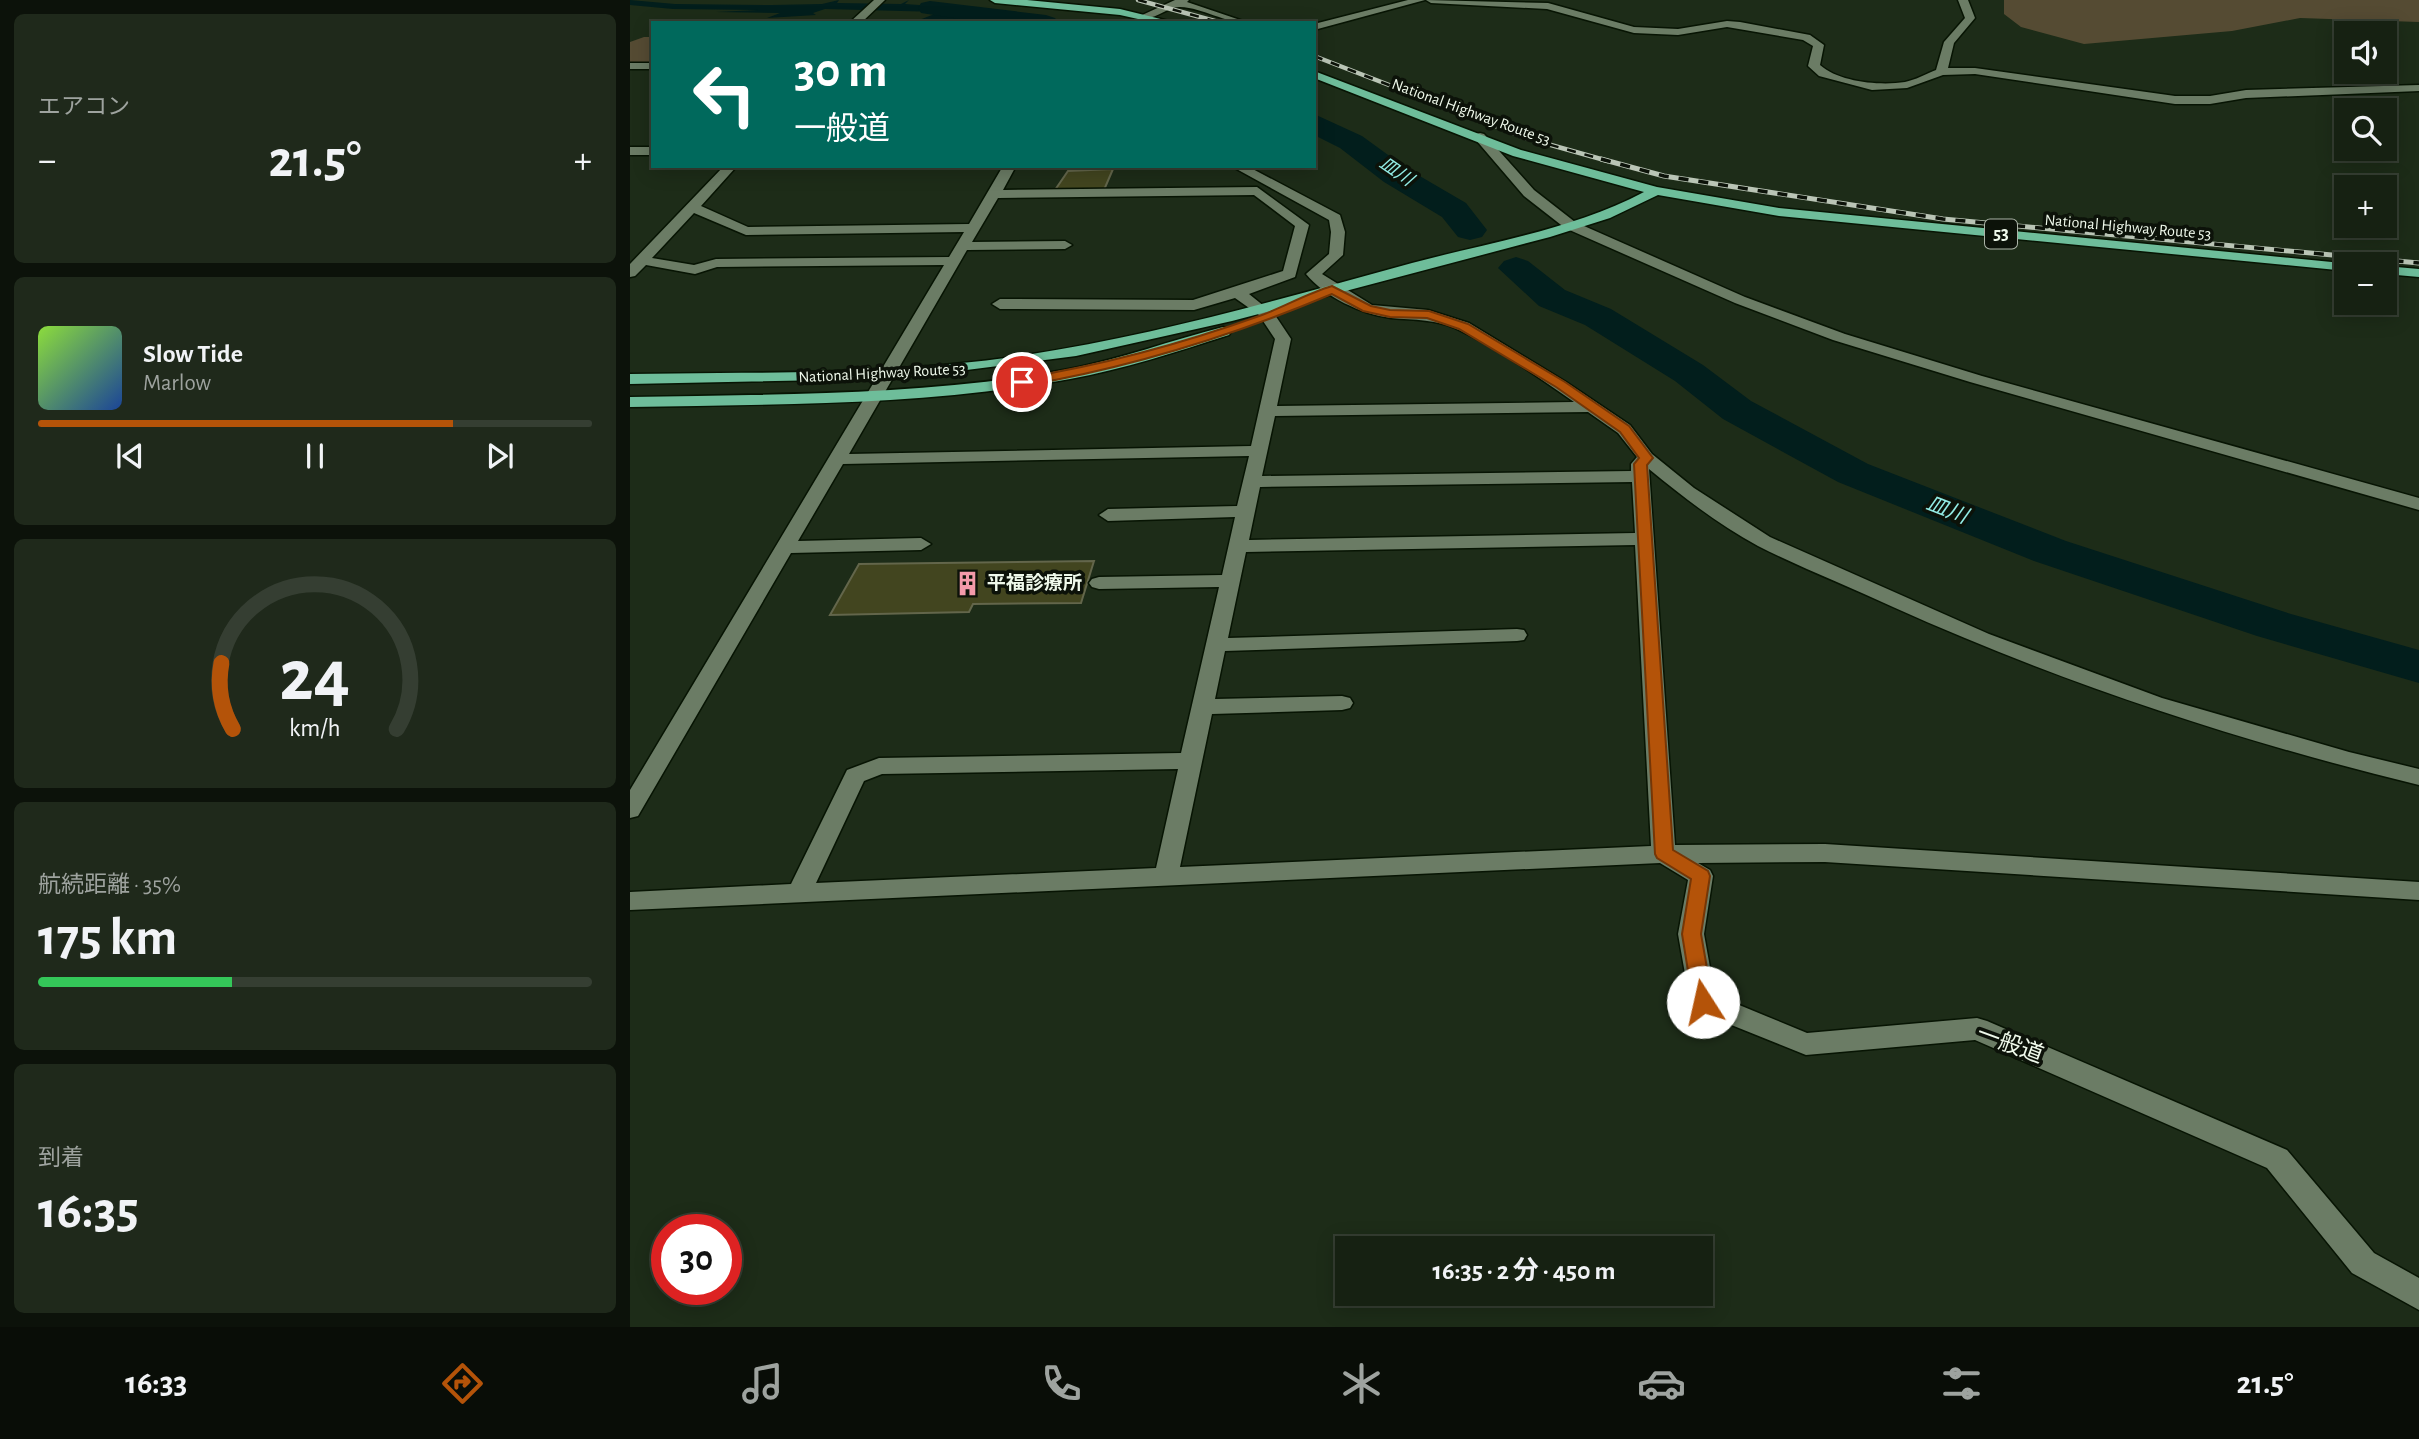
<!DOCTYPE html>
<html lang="ja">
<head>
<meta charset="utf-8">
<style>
	:root { --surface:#162112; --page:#1f291b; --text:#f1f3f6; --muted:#9ea39f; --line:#353e32; --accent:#b45309 }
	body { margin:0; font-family:"Alegreya Sans","Noto Sans JP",sans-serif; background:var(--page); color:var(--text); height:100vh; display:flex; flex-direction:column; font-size:26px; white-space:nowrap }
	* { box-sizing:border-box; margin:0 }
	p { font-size:23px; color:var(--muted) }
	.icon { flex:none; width:38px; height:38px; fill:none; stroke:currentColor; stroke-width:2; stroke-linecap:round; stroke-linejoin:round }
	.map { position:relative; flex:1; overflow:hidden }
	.sheet { display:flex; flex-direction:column; gap:14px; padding:14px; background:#0c120a; width:630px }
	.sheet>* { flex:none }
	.banner { position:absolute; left:21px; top:21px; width:665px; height:147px; border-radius:0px; box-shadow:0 4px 18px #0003,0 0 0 2px var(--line); background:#00695c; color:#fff; overflow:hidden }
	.tools { position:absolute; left:1704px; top:21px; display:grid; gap:14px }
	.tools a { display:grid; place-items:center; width:63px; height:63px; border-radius:0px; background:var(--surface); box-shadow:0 4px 18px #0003,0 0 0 2px var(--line); font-size:35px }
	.speed { position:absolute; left:21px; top:1214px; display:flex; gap:14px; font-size:35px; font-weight:700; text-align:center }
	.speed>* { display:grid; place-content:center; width:91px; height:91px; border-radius:50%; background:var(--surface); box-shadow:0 4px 18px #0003,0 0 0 2px var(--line); line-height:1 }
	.speed .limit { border:10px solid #d22; background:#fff; color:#111 }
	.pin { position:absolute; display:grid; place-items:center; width:60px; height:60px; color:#fff; margin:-30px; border:4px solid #fff; border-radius:50%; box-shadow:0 2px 7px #0007 }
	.me { position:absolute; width:77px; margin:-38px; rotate:350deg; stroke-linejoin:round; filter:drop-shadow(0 0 5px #0008) }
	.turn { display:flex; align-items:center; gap:24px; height:147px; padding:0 28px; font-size:32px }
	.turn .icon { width:91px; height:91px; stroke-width:2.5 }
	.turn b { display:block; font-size:49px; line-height:60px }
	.big { font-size:52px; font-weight:700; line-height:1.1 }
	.sheet .widget { flex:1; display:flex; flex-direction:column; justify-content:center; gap:10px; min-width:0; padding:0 24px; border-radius:10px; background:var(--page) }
	.sheet .dial { align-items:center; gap:0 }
	.dial svg { height:182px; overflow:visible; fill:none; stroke:var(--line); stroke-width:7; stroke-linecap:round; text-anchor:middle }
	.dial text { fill:var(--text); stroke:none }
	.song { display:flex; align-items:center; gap:21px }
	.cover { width:84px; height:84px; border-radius:10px; background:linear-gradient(135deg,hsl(90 70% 55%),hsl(220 70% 35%)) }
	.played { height:7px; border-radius:4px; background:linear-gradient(90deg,var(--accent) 75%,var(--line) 75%) }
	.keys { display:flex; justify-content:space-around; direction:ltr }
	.heat { display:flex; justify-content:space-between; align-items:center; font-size:38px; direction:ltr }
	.charge { height:10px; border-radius:5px; background:linear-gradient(90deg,#34c759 35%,var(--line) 0) }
	.trip { position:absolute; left:705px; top:1236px; width:378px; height:70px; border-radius:0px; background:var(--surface); box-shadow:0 4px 18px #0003,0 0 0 2px var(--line); font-weight:700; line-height:70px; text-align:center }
	.tab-bar { display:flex; height:112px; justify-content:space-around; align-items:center; background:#090d07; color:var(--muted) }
	.tab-bar .icon { width:49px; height:49px }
	.tab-bar .current { color:var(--accent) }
	.tab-bar b { font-size:32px; color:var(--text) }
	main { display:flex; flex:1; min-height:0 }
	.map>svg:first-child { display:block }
	.green { fill:#554b33 }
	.water { fill:#021e1c }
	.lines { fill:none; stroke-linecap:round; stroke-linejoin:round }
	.river { fill:#021e1c; fill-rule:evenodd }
	.building { fill:#42451f; stroke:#63664b; stroke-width:2 }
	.street-casing { stroke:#071403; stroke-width:3 }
	.highway-casing { stroke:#071403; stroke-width:3 }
	.street { fill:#6b7c65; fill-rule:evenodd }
	.highway { fill:#6ebd9a; fill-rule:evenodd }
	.rail-far1-casing { stroke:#bac5b6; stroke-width:4.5 }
	.rail-casing { stroke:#bac5b6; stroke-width:5 }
	.rail-far1 { stroke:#0c1209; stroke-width:2.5; stroke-dasharray:9; stroke-linecap:butt }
	.rail { stroke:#0c1209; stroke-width:3.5; stroke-dasharray:10; stroke-linecap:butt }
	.route { fill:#b45309; stroke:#753606; stroke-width:2 }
	.labels { text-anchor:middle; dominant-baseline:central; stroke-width:7; stroke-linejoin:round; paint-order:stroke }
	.far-street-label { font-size:16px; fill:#eff9eb; stroke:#0c1209 }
	.far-water-label { font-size:18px; font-style:italic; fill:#93ede6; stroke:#0c1209 }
	.shield { fill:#0c1209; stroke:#abb4a7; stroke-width:2 }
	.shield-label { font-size:18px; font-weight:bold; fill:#eff9eb }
	.poi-label { font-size:19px; font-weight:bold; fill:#eff9eb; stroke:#0c1209; text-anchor:start }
	.water-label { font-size:21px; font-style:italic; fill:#93ede6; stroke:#0c1209 }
	.near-street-label { font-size:23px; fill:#eff9eb; stroke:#0c1209 }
</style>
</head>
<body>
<main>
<section class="sheet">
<div class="widget"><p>エアコン</p>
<div class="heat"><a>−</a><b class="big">21.5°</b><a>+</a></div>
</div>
<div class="widget">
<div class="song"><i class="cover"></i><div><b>Slow Tide</b><p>Marlow</p></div></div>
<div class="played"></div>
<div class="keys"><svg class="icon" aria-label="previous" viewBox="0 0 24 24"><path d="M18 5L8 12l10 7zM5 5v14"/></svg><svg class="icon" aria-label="pause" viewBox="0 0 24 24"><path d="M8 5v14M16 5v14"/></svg><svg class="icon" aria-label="next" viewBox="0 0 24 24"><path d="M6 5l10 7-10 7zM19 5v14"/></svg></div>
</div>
<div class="widget dial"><svg viewBox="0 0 100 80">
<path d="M14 69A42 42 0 1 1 86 69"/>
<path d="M14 69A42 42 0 0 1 9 40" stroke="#b45309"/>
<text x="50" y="56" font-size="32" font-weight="700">24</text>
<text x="50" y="72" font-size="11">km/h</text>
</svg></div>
<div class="widget"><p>航続距離 · 35%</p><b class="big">175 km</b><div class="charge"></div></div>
<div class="widget"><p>到着</p><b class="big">16:35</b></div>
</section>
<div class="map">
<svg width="1789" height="1327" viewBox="0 0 1789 1327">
	<rect width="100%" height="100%" fill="#1d2c18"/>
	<path class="green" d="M1374 0H1789V22L1670 18 1602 31 1454 44 1391 27 1374 14Z
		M14 37H23V64L0 65V42Z"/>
	<path class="water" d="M0 0 45 4 142 5 192 4 209 0 207 3 271 4 279 0 275 4 375 11 359 23H281L310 12 195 9 183 13 186 15 137 18 150 13 86 12 128 10 43 9 0 5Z"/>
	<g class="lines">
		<path class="river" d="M300 1 416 15 425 18 429 23H356L291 13 288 8 291 3Z
			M684 114 732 136 776 168 836 203 857 230 852 237 840 240 828 237 812 217 754 182 710 148 684 135Z
			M886 257 898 261 935 290 981 309 1073 365 1121 401 1238 464 1436 541 1661 614 1789 650V683L1627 636 1404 561 1208 482 1093 419 1045 381 955 325 909 306 868 268 874 261Z"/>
	</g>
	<path class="building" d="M483 169 474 190H425L438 171Z
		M464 561 451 603 343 604 339 612 200 615 229 564Z"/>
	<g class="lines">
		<defs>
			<path id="street" d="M244 0H255L231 23H219Z
				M545 0H559L557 2 619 23C594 23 574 8 550 7 537 6 522 24 510 16Z
				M778 0H795L684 30V24Z
				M796 0 918 3 1004 27 1048 29 1097 21 1110 22 1180 35 1194 45 1190 65C1209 82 1250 86 1275 82 1285 80 1296 74 1306 70L1314 42 1335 18 1328 0H1338L1345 18 1324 43 1318 68H1345L1545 96H1580L1616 90 1789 85V91L1616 98 1580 104H1545L1345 74 1313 75 1277 88 1242 90 1189 76 1178 66 1183 46 1173 40 1097 27 1048 35 1004 33 917 9 801 3Z
				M0 63H23V69H0Z
				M850 133 854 134 904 190 945 222 1115 297 1215 334 1352 376 1789 498V510L1340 382 1203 340 1105 303 935 228 894 196 846 140V134Z
				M0 147H23V155H0Z
				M94 166H107L71 206 118 227 339 224 373 166H386L373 190 627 187 679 225 665 277 619 294 645 315 661 339 647 406 944 402C910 378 867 348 829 330 807 319 784 320 761 318 731 314 695 297 676 274L699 254 701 232 699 220 601 166H617L710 215 715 232 713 255 692 274 742 305 798 310 839 323 936 382 1000 425 1022 454 1064 488 1140 537 1359 634 1532 698 1719 752 1789 769V785C1608 741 1432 683 1263 607 1218 586 1171 568 1128 546 1089 525 1053 497 1019 469L1045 845 1195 844 1789 882V900L1195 862 1068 863 1080 870 1083 876 1074 934 1085 995 1177 1033 1347 1018 1357 1021 1657 1150 1744 1253 1789 1278V1310L1722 1273 1637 1168 1345 1040 1176 1055 1064 1010 1060 1002 1048 934 1058 880 1030 863 0 910V892L161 884 217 770 249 758 551 753 589 587 469 589 462 587 459 583 462 579 469 577 592 575 605 517 478 521 469 515 478 509 607 506 619 456 213 464 168 541 291 538 301 544 291 550 161 553 8 816 0 818V790L314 265 87 267 65 274 16 265 5 276 0 277V264ZM624 195 665 226 653 271 563 300 370 299 362 304 370 309 564 310 605 298 629 315 645 339 621 446 219 454 337 250 435 249 442 245 435 241 342 242 368 198ZM64 213 116 235 334 232 319 257 86 259 64 265 22 258ZM958 412 988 433 1007 457 1001 464V471L632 476 645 416ZM1002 482 1005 533 619 540 630 487ZM1005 545 1021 846 550 867 582 714 712 710 720 708 723 703 720 698 712 696 585 699 595 651 887 641 894 640 897 635 894 630 887 629 598 638 616 552ZM548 769 526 868 186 883 234 781 252 774Z"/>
			<path id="highway" d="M360 0H397L490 9 547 23H526L490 15 365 3Z
				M684 71 891 150 1027 187 1149 208 1722 264H1717V271L1149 216 1028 195 980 218 920 237 602 321 446 356 297 375 198 380 0 384V374C132 372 265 375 396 355 527 335 655 298 782 263 860 242 942 230 1014 192L883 156 684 78Z
				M1755 266 1789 269V277L1755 274Z
				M593 327 599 329 601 332 599 335C546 352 494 369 440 379 295 406 147 404 0 407V397C147 394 295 396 439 369 492 359 541 340 593 327Z"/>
		</defs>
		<use href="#street" class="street-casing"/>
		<use href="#highway" class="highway-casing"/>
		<use href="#street" class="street"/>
		<use href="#highway" class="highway"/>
		<defs>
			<path id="rail-far1" d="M508 0 592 23
				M684 56 896 138 978 161"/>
			<path id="rail" d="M971 159 1034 176 1313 219 1789 263"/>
		</defs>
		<use href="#rail-far1" class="rail-far1-casing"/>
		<use href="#rail" class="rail-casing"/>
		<use href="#rail-far1" class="rail-far1"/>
		<use href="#rail" class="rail"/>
	</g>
	<path class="route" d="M702 286 741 306 760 310 799 311 838 324 935 382 999 426 1023 458 1017 465 1043 850 1078 871 1080 876 1071 934 1083 1002 1080 1007 1073 1010 1066 1007 1063 1002 1052 934 1061 879 1027 858 1025 854 1004 464 1009 458 990 432 926 387 829 329 797 318 760 317 733 311 702 294C602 336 499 368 392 386L385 382 392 378C474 365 554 343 632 315 656 306 678 293 702 286Z"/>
	<defs>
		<symbol id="building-bare" viewBox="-9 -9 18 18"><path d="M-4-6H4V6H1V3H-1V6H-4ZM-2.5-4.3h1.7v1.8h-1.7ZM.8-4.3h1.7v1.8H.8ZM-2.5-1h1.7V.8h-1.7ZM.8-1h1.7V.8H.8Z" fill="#f39aaa" stroke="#0c1209" stroke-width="2.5" paint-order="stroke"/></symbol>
	</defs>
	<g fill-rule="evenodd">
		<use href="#building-bare" x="320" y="566" width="35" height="35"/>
	</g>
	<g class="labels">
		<g class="far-street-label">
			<text transform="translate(841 112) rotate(20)">National Highway Route 53</text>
			<text transform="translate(1498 227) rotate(5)">National Highway Route 53</text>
			<text transform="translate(252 373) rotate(-3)">National Highway Route 53</text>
		</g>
		<g class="far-water-label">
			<text transform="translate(766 172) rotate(34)">皿川</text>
		</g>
		<rect class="shield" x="1355" y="219.5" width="32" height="29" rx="5"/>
		<g class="shield-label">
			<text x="1371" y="234">53</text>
		</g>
		<g class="poi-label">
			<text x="357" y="583">平福診療所</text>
		</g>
		<g class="water-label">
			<text transform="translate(1317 510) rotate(21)">皿川</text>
		</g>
		<g class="near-street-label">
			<text transform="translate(1380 1045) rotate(20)">一般道</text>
		</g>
	</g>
</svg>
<div class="tools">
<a><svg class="icon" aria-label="sound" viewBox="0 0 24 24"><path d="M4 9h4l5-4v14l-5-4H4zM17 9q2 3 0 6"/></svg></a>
<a><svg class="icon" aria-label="search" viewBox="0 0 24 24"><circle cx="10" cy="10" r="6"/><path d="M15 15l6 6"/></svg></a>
<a>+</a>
<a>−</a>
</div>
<div class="speed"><div class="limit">30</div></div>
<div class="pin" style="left:392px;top:382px;background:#d93025"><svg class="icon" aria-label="arrive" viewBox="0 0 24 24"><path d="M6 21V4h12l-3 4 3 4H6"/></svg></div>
<svg class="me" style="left:1073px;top:1002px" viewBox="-20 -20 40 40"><circle r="19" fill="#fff"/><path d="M0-13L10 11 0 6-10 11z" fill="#b45309"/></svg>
<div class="trip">16:35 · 2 分 · 450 m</div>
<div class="banner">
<div class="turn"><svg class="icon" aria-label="left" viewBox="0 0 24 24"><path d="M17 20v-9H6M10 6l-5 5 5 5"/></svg><div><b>30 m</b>一般道</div></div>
</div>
</div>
</main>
<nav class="tab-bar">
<b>16:33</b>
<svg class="icon current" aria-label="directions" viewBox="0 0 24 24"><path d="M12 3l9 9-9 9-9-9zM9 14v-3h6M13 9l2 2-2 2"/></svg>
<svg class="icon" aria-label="music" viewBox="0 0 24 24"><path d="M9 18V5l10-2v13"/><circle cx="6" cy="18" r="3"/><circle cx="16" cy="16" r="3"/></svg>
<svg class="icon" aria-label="phone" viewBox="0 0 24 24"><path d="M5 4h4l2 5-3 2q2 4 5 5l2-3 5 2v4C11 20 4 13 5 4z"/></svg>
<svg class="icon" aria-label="climate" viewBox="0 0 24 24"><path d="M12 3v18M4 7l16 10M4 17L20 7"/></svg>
<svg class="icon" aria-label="car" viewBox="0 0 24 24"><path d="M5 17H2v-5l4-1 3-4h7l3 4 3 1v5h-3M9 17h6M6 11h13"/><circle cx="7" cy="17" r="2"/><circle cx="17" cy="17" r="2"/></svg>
<svg class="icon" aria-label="filters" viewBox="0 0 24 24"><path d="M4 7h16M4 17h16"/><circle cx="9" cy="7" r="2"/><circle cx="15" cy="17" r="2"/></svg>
<b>21.5°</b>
</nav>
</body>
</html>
